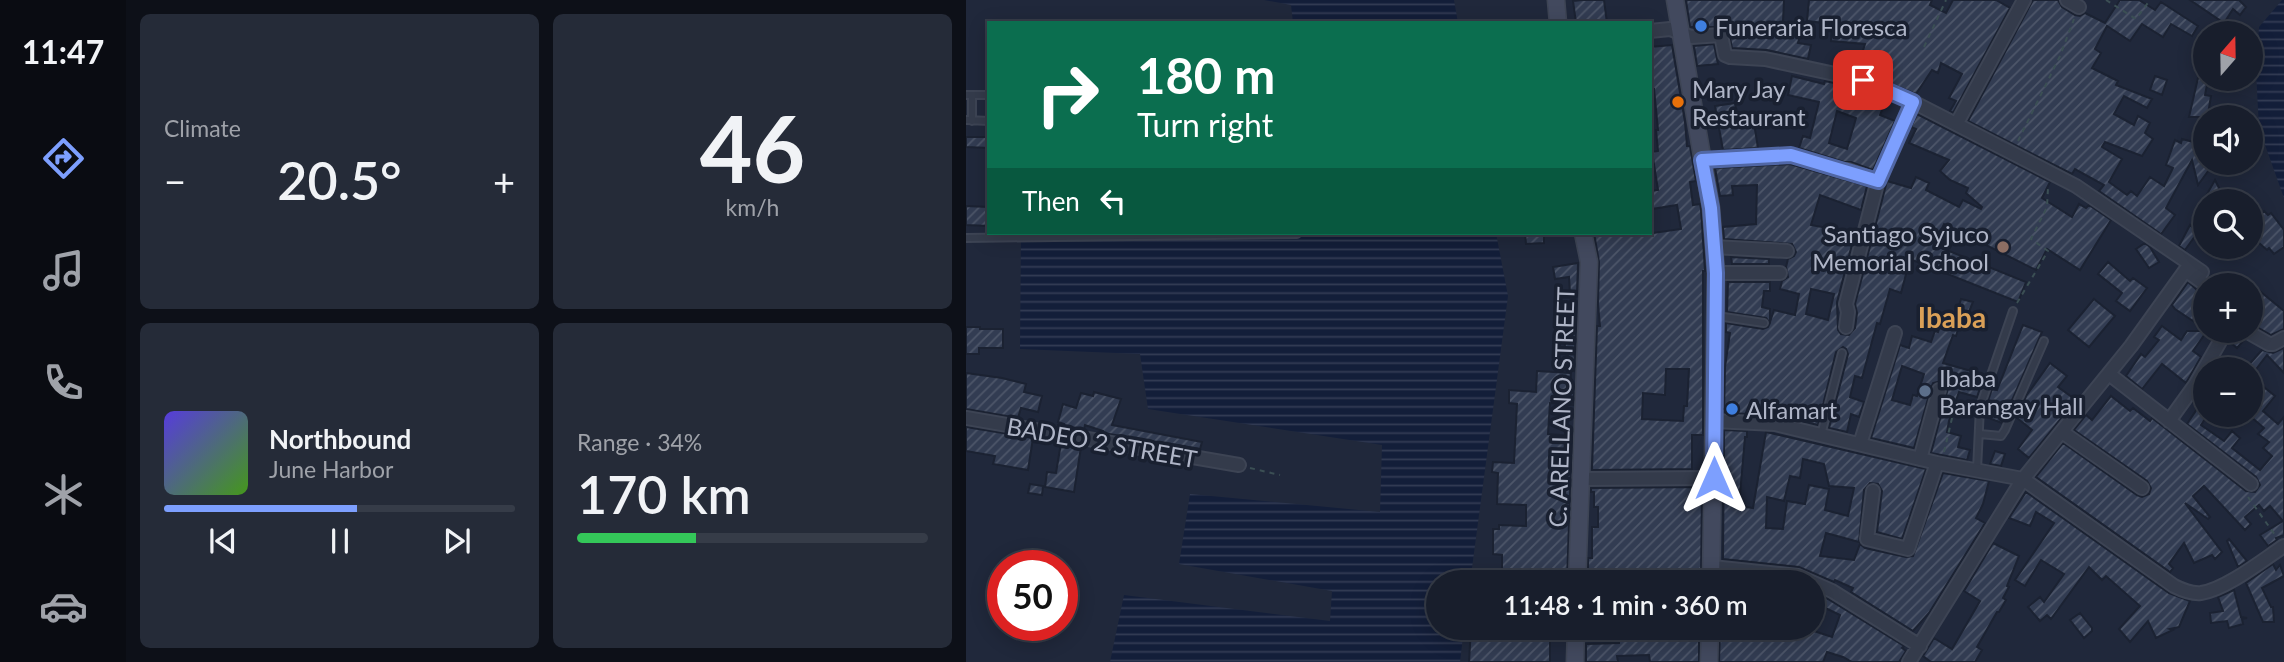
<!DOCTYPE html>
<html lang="en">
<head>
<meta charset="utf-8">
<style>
	:root { --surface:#181e2c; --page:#252b38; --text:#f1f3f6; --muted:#9fa2a9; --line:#363c48; --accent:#7d9ffe }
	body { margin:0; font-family:Lato,sans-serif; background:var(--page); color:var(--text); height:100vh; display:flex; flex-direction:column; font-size:26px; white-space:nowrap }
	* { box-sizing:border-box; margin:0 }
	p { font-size:23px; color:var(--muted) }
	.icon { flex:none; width:38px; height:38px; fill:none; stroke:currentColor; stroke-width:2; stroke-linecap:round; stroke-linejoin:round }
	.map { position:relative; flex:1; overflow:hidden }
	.drawer { display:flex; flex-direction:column; gap:14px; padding:14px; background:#0d1018; width:840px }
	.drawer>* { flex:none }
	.top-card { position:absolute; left:21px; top:21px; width:665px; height:214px; border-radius:0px; box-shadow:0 4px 18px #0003,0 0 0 2px var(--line); background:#0b6e4f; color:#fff; overflow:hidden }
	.needle { width:46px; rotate:20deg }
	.fabs { position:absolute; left:1227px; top:21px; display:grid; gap:14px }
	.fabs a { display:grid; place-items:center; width:70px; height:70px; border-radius:50%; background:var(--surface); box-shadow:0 4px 18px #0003,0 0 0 2px var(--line); font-size:35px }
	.speed { position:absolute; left:21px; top:550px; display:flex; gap:14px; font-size:35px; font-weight:700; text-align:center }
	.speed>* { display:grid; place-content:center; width:91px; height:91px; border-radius:50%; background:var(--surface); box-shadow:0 4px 18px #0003,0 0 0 2px var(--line); line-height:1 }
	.speed .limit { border:10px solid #d22; background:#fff; color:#111 }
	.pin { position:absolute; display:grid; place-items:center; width:60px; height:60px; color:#fff; margin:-30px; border-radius:14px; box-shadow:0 4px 10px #0006 }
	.me { position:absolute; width:77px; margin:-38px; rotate:0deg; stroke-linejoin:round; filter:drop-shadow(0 0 5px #0008) }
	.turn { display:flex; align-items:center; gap:24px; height:147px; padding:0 35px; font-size:32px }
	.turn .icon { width:91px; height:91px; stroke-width:2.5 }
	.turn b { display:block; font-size:49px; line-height:60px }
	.then { display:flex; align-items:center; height:66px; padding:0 35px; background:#0003; gap:14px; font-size:26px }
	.big { font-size:52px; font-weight:600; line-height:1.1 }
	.drawer .widget { flex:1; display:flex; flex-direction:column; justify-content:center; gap:10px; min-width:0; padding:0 24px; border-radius:10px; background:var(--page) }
	.drawer .dial { align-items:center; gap:0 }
	.dial b { font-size:91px; line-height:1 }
	.song { display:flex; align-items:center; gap:21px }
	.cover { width:84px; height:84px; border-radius:10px; background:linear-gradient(135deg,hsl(250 70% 55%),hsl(100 70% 35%)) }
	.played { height:7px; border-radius:4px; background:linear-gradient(90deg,var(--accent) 55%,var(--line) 55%) }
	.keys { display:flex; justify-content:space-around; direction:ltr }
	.heat { display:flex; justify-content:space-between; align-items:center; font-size:38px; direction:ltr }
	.charge { height:10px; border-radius:5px; background:linear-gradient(90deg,#34c759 34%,var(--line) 0) }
	.drawer .tiles { flex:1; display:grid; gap:14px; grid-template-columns:repeat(2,1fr) }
	.trip { position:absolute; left:460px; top:570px; width:399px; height:70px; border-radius:35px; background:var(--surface); box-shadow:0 4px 18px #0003,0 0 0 2px var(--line); font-weight:600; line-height:70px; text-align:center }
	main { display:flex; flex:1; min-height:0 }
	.tab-bar { display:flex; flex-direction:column; width:126px; justify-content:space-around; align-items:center; background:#0a0c12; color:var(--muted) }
	.tab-bar .icon { width:49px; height:49px }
	.tab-bar .current { color:var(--accent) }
	.tab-bar b { font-size:32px; color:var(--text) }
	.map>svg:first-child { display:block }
	.water { fill:url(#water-rules) }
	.building { fill:url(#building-hatch); stroke:#1b2232; stroke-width:2; fill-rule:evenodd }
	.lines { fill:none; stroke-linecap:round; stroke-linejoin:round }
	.lane-casing { stroke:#3d4454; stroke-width:10 }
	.street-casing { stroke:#3d4454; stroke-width:16 }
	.secondary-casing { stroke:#3d4454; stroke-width:19 }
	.path { stroke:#3b4f54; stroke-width:2; stroke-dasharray:5 5; stroke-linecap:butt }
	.lane { stroke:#343b4b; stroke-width:6 }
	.street { stroke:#343b4b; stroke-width:12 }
	.secondary { stroke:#42495e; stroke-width:16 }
	.route-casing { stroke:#5167a5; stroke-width:18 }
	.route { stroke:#7d9ffe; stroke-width:12 }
	.shop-dot { fill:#3f7fe0; stroke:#192030; stroke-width:2.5 }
	.food-dot { fill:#e8710a; stroke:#192030; stroke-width:2.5 }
	.education-dot { fill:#8d6e63; stroke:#192030; stroke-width:2.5 }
	.service-dot { fill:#5c6f8a; stroke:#192030; stroke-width:2.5 }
	.labels { text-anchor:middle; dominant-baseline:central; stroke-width:7; stroke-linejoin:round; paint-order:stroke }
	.poi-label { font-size:24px; fill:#afb5c7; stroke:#192030; text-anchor:start }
	.street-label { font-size:24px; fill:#afb5c7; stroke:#192030 }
	.quarter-label { font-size:28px; font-weight:bold; fill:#daa057; stroke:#192030 }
</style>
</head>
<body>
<main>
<nav class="tab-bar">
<b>11:47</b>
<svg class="icon current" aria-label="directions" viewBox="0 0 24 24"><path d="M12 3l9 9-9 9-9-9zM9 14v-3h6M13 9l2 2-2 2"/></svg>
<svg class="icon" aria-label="music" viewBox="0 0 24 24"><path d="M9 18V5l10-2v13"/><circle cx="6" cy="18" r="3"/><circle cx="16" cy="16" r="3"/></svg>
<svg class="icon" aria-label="phone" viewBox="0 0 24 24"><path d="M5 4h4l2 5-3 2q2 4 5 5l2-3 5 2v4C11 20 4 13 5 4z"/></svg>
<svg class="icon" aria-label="climate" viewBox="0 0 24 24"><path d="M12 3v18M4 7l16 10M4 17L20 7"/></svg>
<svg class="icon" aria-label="car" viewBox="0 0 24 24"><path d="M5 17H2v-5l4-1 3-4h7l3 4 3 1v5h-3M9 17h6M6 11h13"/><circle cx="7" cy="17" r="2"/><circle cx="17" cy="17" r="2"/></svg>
</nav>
<section class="drawer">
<div class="tiles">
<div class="widget"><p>Climate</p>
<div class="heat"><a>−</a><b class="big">20.5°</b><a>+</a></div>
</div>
<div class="widget dial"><b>46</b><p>km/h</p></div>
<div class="widget">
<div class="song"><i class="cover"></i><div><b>Northbound</b><p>June Harbor</p></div></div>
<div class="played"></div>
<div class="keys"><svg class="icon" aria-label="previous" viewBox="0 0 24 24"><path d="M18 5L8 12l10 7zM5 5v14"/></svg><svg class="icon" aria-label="pause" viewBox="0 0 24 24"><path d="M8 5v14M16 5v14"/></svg><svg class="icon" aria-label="next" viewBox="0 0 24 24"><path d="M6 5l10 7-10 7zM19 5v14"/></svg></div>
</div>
<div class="widget"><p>Range · 34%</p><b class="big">170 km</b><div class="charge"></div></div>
</div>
</section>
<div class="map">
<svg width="1318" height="662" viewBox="0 0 1318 662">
	<defs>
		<pattern id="water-rules" width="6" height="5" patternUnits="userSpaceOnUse" patternTransform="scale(1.75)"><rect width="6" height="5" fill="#131e39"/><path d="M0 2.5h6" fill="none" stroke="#333c54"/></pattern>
		<pattern id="building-hatch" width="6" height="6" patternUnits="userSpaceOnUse" patternTransform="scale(1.75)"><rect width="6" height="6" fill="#323c52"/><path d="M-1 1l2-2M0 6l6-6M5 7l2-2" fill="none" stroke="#4d5669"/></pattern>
	</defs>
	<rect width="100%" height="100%" fill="#20283b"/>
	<path class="water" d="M298 0H488L492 23H327L325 5Z
		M1316 0H1318V198L1293 128 1290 71 1293 27Z
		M55 233 203 235 204 233H530L542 296 504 583H472V628H498L494 662H144L158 595 364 621 366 591 213 564 224 494 414 512 416 445 182 409 174 354 54 349Z"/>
	<path class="building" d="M616 0H638L641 23H610L607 1Z
		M720 0H818L817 22 818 25 836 30 832 43 845 45 842 59 801 50 766 48 763 33 759 27H724Z
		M843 0H966L964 5 980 13 987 0H1030L1044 8 987 113 984 111 990 101 983 98 996 74 975 63 972 73 966 70 950 94 891 70 899 44 865 41 866 24 841 21Z
		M1067 0H1092L1096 7 1109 15 1114 16 1119 13 1139 23 1154 0H1173L1189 10 1195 2 1232 26 1226 36 1205 24 1197 37 1176 24 1164 41 1141 26 1129 49 1135 53 1126 68 1152 81 1150 85 1186 99 1181 108 1158 96 1148 114 1168 125 1172 116 1184 123 1179 133 1187 139 1176 156 1139 142 1136 147 1156 159 1143 182 1161 195 1165 191 1171 196 1184 177 1198 186 1207 168 1200 165 1209 140 1215 143 1216 139 1239 145V163H1248L1232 185 1226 160 1200 208 1209 215 1195 234 1133 191 1138 185 1109 169 1106 174 1002 121Z
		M1224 0H1273L1280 7 1274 15 1267 9 1258 23Z
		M748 44 752 64 731 66 728 46Z
		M706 45 719 122 721 146H724L730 181 724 182 727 205 734 204 735 209 739 271H737V435H726V469L626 470 631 326H634L632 304 633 262 628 233H687L715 229 711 205 686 209 684 202V191L692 190 686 152 692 151 690 130H692L688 89 684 90V47ZM700 369H723L721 406H718L717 421 676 419 677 393 699 395Z
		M826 76 858 84 859 81 891 88 889 100 903 106 905 103 917 108 914 115 929 121 907 170 885 162H878L833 148 837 136 844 138 853 102 822 95ZM871 111 890 118 881 149 863 143Z
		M1189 76 1201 80 1196 95 1184 90Z
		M1232 78 1242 80 1239 95 1245 96 1243 108H1251V117H1223Z
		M769 103 772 120 787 117 792 148 757 150 749 106Z
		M951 114 1084 182 1076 198 1106 217 1113 204 1120 208 1123 205 1145 220 1114 270 1081 249 1070 270 978 224 968 245 1060 282 1052 302 944 259 935 293 924 289 914 324 911 323 896 378 889 376 884 397 898 402 893 417 885 414 881 432 863 428 882 354 880 349 877 347 870 352 852 425 809 415 758 413 759 367 764 333 760 332V323L797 329 802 327 804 323 800 318 761 312 762 282H804V291H798L796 307 804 309V322L808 310 829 315 833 294 814 289 816 281 822 277 820 267 822 259 828 256 830 252 826 244 758 239 757 227 790 224 791 185 766 186 767 195 754 196 749 168 824 164 901 186 895 210 854 195 845 225 889 233 871 302 872 330 875 334 883 335 889 328 891 313 889 304 921 181 945 188 950 177 963 183 960 190 993 207 997 200 1015 209 1016 207 1000 193 1002 188 984 180 974 171 983 160 943 143 950 129 945 127ZM845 289 868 294 862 320 840 314Z
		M0 137H23V148L0 147Z
		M1249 180 1256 194 1237 201Z
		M0 206 23 207V226L0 225Z
		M1284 211 1290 217 1298 211 1302 215 1305 213 1318 230V247L1308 254 1303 248 1301 250 1284 235Z
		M1224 225 1232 232 1219 250 1213 246Z
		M559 233H578V243L560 244Z
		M1179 243 1184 247 1193 262 1183 268 1170 249Z
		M765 257 803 259V264H766Z
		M1142 262 1164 281 1167 278 1181 288 1164 311 1150 301 1156 293 1132 274Z
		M612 263 611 293H604L603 277 589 279 587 267Z
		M1222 282 1230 289 1239 300V329L1209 309 1206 305Z
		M1284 283 1318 311V329L1305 335 1284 323Z
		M995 299 1007 302 1000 319 990 316Z
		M1128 299 1149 316 1123 347 1102 330Z
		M976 320 993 326 990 336 987 335 977 363 1012 373 1009 383 1015 385 1011 397 993 392 983 421 981 432 995 436 992 447 1004 450 1001 460 965 453 981 392 980 384 975 381 967 383 965 388 948 448 905 438 934 345 943 348 946 336 965 342 969 331 972 332ZM936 366 958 374 951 396 947 395 944 405 926 400Z
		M592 323 610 325 608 371 601 370 602 353H598L600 336 591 335Z
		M1057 325 1076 332 1036 423 1020 417 1026 402 1022 401 1026 389 1031 390Z
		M1196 326 1215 340 1221 331H1241L1227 351 1235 357 1220 383 1196 364 1176 389 1160 376 1175 354 1179 357 1193 340 1188 337Z
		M0 327H14V329H37V348H13V354H0Z
		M1271 332 1278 340 1271 348 1264 342Z
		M1318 348V373L1301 355 1287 373 1284 369 1280 368 1296 350 1307 353Z
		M1084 363 1101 376 1092 387 1110 400 1063 458 1052 449 1066 430 1051 418 1060 396Z
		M571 371 605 373 604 393H608L607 405 584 403 582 434 606 436 601 581 561 583 560 580H536V555L527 554V529H533V525L560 526V505L531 504 532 473 526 472 527 462 548 463 551 404 543 403V390L570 392Z
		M0 373 36 378 60 384 58 392 76 396 72 412 55 408 52 418 0 409Z
		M1284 376 1309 396 1297 411 1312 424 1318 417V535L1310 538 1311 540 1302 546 1294 535 1317 521 1304 506 1298 511 1293 505 1279 517 1285 524 1279 530 1238 486 1227 496 1244 517 1242 519 1219 503 1256 552 1249 559 1246 555 1228 563 1218 543 1203 564 1207 568 1204 572 1070 477 1097 443 1171 495 1176 497 1183 494 1185 488 1181 481 1108 430 1120 415 1126 420 1145 396 1164 411 1167 408 1184 421 1186 418 1280 491 1289 492 1294 485 1290 477 1221 424 1233 406 1227 402 1233 394 1239 397V419L1235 425 1258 441 1266 431 1274 438 1266 448 1294 470 1306 456 1297 448 1303 442 1292 434 1298 428 1284 416Z
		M128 392 155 399 146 425 236 442 234 449 137 433V431L119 425 118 429 98 426V424L92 422 97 404 110 408 115 393 127 396Z
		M1261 415H1284L1275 426Z
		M0 427 67 438 62 470 27 464 29 456 0 451Z
		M758 430 781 431V437H779L773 506 787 508 800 432 960 469 936 539 911 532 916 491 912 484 904 483 898 490 893 542 860 533 854 556 888 560 894 544 899 548 940 557 947 556 977 473 1023 481 1017 504 1010 518 1019 523 963 613 947 631 885 592 887 588 869 580 868 582 833 567 757 559ZM837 459 858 464 863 486 888 488 882 516 859 510 863 489 843 485 839 504 821 501 817 529 800 528 801 497 818 501 824 476 834 478Z
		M95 443 115 447 108 492 79 487 81 472 90 473Z
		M1029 451 1039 454 1035 466 1024 464Z
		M64 484 77 486 76 495 62 493Z
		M736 487 735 583H622V558H626V527H632V507H628V492H625V488Z
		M1060 492 1203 593 1224 601 1213 627 1204 629 1207 630 1190 638 1182 621 1164 642 1153 629 1174 606 1140 576 1136 580 1123 567 1085 619 1081 615 1074 621 1062 607 1074 597 1078 602 1098 574 1075 560 1059 586 1049 580 1088 523 1070 512 1064 526 1043 518Z
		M1263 539 1281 561 1272 567 1261 541Z
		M1027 543 1053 556 1041 586 1043 587 1037 598 1040 600 1033 612H1031L1011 647 1016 650 1009 662H965L957 656 968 638 986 649 1014 601 998 591Z
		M1307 564 1310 570 1314 565 1318 576 1296 588 1305 607H1307L1308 622H1297L1280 583Z
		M756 577 775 579V583H756Z
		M97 582 112 584 111 595 96 594Z
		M1268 590 1275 617 1281 618 1276 619 1277 624 1263 628 1261 621 1245 623 1244 613 1257 611 1252 597Z
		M847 592 862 599 938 646 936 648 940 651 933 662H886L877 657 861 652 857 662H753L754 631 810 639 813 628H839L866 637 874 615 847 602Z
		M1114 613 1126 628V631L1118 638 1104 620Z
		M505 628 558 629V632H584V662H503Z
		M653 628H669V639L719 638V628H733V662H684L683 655 651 656 652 662H620V644L653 643Z"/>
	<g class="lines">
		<defs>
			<path id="lane" d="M0 95H23
				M6 95V121
				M0 120 23 121
				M0 238 331 234
				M751 316 798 323
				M1014 434 1035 436 1039 430 1078 341
				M855 435 876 353
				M1011 470 1014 407 1047 311"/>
			<path id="street" d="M1101 0 1113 7
				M684 31 704 29 725 37 755 35 759 55 764 57 799 59 897 80 947 102 1110 186 1236 272
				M991 123 1058 0
				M736 160 825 155 879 172 882 170 912 181
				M747 247 821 251
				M1222 272 1240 285
				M750 273H814
				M880 327 882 312 880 304 912 180 947 102
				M1280 331 1303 344H1307L1318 338
				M1143 374 1285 484
				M0 418 273 465
				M748 421 809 424 971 463 1057 479 1208 586C1216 590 1225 594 1235 593 1259 590 1297 560 1318 546
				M1203 421 1229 385 1260 331
				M1096 432 1176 488
				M894 444 929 333
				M954 459 973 390
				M615 479 748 478
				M907 491 901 539 942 549 971 463
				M746 567 832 576 866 591 954 646
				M943 662 1057 479 1165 346 1224 264"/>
			<path id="secondary" d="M590 0 592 23
				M709 0 745 208 750 273 745 583
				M611 583 623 262 617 233
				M609 662 610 628
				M743 662 744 628"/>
		</defs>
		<use href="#lane" class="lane-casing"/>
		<use href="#street" class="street-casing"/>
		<use href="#secondary" class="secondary-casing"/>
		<path class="path" d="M1140 0 1170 19 1184 0
			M958 47 980 0
			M1052 141 1094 56 1108 19
			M1051 303 1082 251 1065 239 1081 207 1082 188
			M978 452 987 414
			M284 468 314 475
			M1282 497 1309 535"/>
		<use href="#lane" class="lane"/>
		<use href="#street" class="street"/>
		<use href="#secondary" class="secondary"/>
	</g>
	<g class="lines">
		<defs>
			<path id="route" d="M748 478 750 273 745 208 736 160 825 155 912 181 947 102 897 80"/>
		</defs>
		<use href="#route" class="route-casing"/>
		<use href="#route" class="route"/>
	</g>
	<g class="shop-dot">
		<circle cx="735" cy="26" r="7"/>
		<circle cx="766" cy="409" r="7"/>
	</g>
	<circle class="food-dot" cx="712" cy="102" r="7"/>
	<circle class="education-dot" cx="1037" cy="247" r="7"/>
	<circle class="service-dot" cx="959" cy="391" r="7"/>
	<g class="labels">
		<g class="poi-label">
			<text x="749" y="26">Funeraria Floresca</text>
			<text x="726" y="88">Mary Jay<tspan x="726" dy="28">Restaurant</tspan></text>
			<text x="1023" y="233" text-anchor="end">Santiago Syjuco<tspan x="1023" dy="28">Memorial School</tspan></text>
			<text x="973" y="377">Ibaba<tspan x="973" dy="28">Barangay Hall</tspan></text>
			<text x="780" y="409">Alfamart</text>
		</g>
		<g class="street-label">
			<text transform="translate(595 407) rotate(-88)">C. ARELLANO STREET</text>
			<text transform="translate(136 442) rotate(10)">BADEO 2 STREET</text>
		</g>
		<g class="quarter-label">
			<text x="986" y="317">Ibaba</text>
		</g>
	</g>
</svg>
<div class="fabs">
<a><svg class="needle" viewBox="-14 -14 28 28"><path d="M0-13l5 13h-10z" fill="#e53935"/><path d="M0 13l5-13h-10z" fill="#9fa2a9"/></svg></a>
<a><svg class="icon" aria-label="sound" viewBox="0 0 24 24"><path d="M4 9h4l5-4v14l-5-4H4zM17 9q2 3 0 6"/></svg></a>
<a><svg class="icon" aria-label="search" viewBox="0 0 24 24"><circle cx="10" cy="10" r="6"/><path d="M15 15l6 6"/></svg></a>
<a>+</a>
<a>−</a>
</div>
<div class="speed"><div class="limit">50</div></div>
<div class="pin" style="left:897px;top:80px;background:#d93025"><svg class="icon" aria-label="arrive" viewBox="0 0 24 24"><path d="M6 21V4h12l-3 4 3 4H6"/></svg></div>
<svg class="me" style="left:748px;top:478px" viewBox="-20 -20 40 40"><path d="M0-17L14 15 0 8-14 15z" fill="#7d9ffe" stroke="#fff" stroke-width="4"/></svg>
<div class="trip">11:48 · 1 min · 360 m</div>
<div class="top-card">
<div class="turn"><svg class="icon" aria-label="right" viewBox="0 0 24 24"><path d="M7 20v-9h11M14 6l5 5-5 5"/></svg><div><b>180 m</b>Turn right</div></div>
<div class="then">Then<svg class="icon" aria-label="left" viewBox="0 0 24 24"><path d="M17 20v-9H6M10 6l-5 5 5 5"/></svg></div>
</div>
</div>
</main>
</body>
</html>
